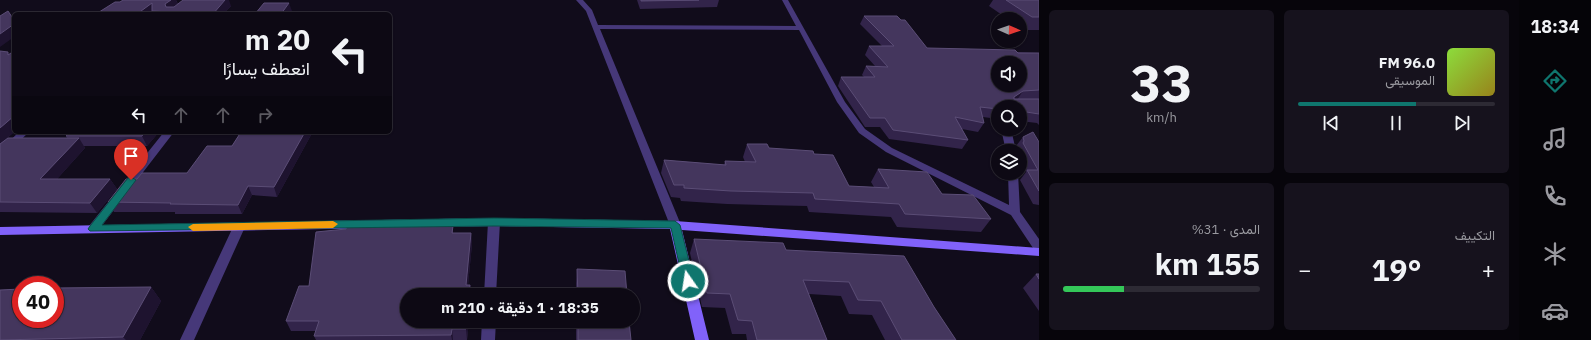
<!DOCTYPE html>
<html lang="ar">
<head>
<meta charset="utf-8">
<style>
	:root { --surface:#0d0914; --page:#16121d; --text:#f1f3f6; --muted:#9a9aa0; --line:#2d2a34; --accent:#0f766e }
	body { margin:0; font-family:"IBM Plex Sans",Vazirmatn,sans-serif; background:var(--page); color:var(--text); direction:rtl; height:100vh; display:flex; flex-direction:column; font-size:15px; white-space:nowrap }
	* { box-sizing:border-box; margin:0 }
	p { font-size:13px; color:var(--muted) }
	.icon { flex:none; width:22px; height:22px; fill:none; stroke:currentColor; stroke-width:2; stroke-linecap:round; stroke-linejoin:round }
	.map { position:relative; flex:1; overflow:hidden; direction:ltr }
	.panel { display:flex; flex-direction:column; gap:10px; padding:10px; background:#07050b; width:480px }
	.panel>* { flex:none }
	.banner { position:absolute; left:12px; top:12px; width:380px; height:122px; border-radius:6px; box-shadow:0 1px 3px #0004,0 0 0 1px var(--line); direction:rtl; background:#0d0914; color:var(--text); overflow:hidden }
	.needle { width:26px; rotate:92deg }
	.tools { position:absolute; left:991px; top:12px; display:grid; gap:8px }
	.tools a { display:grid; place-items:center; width:36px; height:36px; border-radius:50%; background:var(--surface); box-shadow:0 1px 3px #0004,0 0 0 1px var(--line); font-size:20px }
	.speed { position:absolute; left:12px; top:276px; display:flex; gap:8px; font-size:20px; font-weight:700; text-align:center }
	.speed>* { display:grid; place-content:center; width:52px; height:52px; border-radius:50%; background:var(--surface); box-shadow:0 1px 3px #0004,0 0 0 1px var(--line); line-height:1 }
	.speed .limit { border:6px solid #d22; background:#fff; color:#111 }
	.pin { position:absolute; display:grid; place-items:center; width:34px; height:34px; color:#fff; margin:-41px -17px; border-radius:50% 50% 50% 0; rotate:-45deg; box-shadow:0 0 4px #0007 }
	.pin .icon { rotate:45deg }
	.me { position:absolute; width:44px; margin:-22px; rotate:347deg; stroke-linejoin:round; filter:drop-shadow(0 0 3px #0008) }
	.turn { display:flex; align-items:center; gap:14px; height:84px; padding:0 16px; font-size:18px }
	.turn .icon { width:52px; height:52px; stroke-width:2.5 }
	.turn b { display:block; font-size:28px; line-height:34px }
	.lanes { display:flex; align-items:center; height:38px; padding:0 16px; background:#0003; justify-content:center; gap:20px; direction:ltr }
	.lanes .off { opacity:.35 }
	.big { font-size:30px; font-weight:700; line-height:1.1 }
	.panel .tile { flex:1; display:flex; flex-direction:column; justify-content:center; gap:6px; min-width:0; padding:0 14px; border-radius:6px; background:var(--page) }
	.panel .dial { align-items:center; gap:0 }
	.dial b { font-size:52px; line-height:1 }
	.song { display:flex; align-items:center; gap:12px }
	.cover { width:48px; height:48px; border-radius:6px; background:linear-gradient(135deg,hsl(90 70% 55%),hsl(50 70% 35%)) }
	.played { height:4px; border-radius:2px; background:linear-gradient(90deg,var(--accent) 60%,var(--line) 60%) }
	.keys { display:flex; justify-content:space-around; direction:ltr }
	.heat { display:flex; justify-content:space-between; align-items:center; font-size:22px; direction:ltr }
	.charge { height:6px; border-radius:3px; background:linear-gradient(90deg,#34c759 31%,var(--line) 0) }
	.panel .tiles { flex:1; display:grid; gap:10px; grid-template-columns:repeat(2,1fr) }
	.trip { position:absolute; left:400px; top:288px; width:240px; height:40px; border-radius:20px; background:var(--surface); box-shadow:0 1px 3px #0004,0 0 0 1px var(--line); font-weight:700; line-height:40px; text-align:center; direction:rtl }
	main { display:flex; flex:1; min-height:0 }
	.menu { display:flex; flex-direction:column; width:72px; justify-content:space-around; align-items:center; background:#050408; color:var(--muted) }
	.menu .icon { width:28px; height:28px }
	.menu .selected { color:var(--accent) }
	.menu b { font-size:18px; color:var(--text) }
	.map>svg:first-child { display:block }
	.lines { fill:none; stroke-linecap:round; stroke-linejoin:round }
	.street { fill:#463879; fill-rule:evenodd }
	.secondary { fill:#8162fa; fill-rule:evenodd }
	.wall { fill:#32244a }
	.shaded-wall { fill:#1e132f }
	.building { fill:#44365d; stroke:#5b4d76; fill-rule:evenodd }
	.route { fill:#0f766e; stroke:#0a4d48 }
	.slow { fill:#f59e0b }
</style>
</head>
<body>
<main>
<nav class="menu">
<b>18:34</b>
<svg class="icon selected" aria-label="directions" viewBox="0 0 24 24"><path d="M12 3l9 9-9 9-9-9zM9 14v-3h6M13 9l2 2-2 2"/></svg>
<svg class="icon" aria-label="music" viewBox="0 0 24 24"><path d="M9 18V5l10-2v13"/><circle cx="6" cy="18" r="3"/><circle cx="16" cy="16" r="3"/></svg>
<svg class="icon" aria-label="phone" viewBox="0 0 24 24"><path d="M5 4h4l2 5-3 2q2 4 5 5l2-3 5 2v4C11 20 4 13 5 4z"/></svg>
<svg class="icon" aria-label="climate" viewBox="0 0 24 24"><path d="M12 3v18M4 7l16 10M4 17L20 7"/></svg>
<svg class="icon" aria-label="car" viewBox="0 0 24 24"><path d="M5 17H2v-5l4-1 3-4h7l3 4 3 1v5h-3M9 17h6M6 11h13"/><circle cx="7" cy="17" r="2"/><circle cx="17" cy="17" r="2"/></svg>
</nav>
<section class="panel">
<div class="tiles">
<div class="tile">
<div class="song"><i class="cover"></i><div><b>96.0 FM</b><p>الموسيقى</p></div></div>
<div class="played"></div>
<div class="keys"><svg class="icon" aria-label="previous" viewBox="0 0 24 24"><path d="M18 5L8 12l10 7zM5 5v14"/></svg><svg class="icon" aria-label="pause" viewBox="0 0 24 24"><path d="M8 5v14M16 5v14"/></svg><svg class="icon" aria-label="next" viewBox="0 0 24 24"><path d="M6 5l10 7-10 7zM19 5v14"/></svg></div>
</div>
<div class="tile dial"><b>33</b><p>km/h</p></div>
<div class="tile"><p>التكييف</p>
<div class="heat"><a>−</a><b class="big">19°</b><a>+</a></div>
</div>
<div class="tile"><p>المدى · 31%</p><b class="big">155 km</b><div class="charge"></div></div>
</div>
</section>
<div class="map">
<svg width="1039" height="340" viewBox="0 0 1039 340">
	<rect width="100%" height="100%" fill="#110c1b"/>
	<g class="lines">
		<path class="street" d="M576 0H583L592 10 598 25 796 26 782 0H788L845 102 865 129 892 148 1009 205 1008 173H1018L1020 212 1039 239V252L1035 251 1011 215 886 152 859 133 837 102 799 30 600 29 681 225 679 228H671L586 11Z
			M1001 129H1011L1016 151H1006Z
			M19 132H29L3 157 0 158V150Z
			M164 132H174L97 232H89L87 229 89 226Z
			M494 218 498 219 500 222 496 295H484L488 222 490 219Z
			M239 223 243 224 245 227 194 340H180L233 227 235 224Z
			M482 321H496L495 340H481Z"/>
		<path class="secondary" d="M494 218 675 221 1039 248V256L682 230 709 340H695L670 229 494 226 0 235V227Z"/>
	</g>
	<path class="wall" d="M123 0H176L178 4 231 6 223 14H96L120 2Z
		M637 0H719L717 7 640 9Z
		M993 0H1039V30H1024L1020 28V19H1008L989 6Z
		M864 16 927 48 1039 53V125L1037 123 1020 121V107H998V119L983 117 984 123 978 132 962 129 968 140 962 149 889 139 880 127H865L838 86 841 77H864L862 75 866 66H875L865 55 869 46H882L860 24Z
		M0 51 9 54 14 53V132L5 140 67 138 66 136 70 132H159L147 146H84L85 148 57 179H110L117 189 97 213 0 212Z
		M241 132H315L314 135H311L277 197 252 195 242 214H175V212H114L108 202 137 179 187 173 232 146Z
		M1023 137 1039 142V205L1033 204 1020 180 1026 172 1020 161V151H1017V150L1016 146Z
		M747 144 769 148 814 154 849 186 874 187 871 182 878 169 942 194 991 219 981 232 897 227 891 217 809 212 807 206 727 204 681 201 680 198 671 197 661 173 664 160 724 165 725 161 745 162 743 157Z
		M453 226V233H471L472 244 468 285H470L471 295H407L469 321 467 340H316L314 336 316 331H291L286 321Z
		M694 239 786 250 934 307 956 340H885L872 315 849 314 841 296 809 294 827 340H747L746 334H732L725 308 702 307 690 253Z
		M577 269 627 295H576V283Z
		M1036 274H1039V311L1023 288Z
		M151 287 161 301 140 340H0V290Z
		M576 321H629L631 340H576Z"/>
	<path class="shaded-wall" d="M171 0H176L178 5 169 12 165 4Z
		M225 0H229L231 6 223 14H213Z
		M152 3V11L153 14H137Z
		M289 3 292 11 290 14H281Z
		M14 24V37L0 47V34Z
		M1023 91 1017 100 1008 106 1014 97Z
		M14 116V132L0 144V128Z
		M145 132H159L147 146 142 136Z
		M305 132H310L311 135 277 197 274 187Z
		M79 138 85 148 48 189 40 179Z
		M110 179 117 189 97 213 90 203Z
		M248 186 252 195 242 214 238 205Z
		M471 233 472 244 467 295 466 285Z
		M470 285 471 295H469Z
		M151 287 161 301 140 340H126L123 337Z
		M467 321H469L467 340 466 329Z
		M452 329 453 340H452L451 335Z"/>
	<path class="building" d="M123 0H171L165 4 166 7H174L183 0H225L213 14 152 11V3L137 14H96L115 2H120Z
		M641 0H699L641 1Z
		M1006 0H1039V17H1032Z
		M264 3H289L281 14H255Z
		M8 11 14 20V24L0 34V16Z
		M864 16H897L901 20H905L927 48 1015 50 1018 53H1039V90L1023 91 1014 97V99H1039V114L1020 111V107H998V109L980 107 984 123 955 117 968 140 893 130 885 118H870L841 77H875L866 66 888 67 869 46H894ZM998 63H1020V85H998Z
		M0 51 8 52V55L11 53H14V116L0 128Z
		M70 132H145L142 136H66Z
		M241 132H305L274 187 248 186 238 205 170 204 171 203 108 202 126 179H137L142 173H187L207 146H232Z
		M1033 132 1039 142V191L1027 170H1038L1023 143 1024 141 1023 137Z
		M8 138H79L40 179H110L90 203 0 202V144Z
		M747 144H767L769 148 813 151 814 154 833 155 849 186 889 188 878 169 927 172 942 194 973 195 991 219 905 214 899 204 815 199 813 193 731 191 684 188V185H674L664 160 726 165 725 161 756 162Z
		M416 226H453L452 233H471L466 285H470L469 295H407V321H467L466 329H452L451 335 314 336 319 321H286L299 286H309L316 232 346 229 347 227Z
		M694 239 783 243 786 250 904 256 934 307 956 340H902L881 301 858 300 849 282 803 280 827 340H757L752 321 738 320 730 294 707 293Z
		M577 269 625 271 627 295H578Z
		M1036 274H1039V279Z
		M151 287 123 337 0 340V290L21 289V319H55V288Z
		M578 321H629L631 340H578Z"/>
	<path class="route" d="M131 177 136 180 102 225 494 218 675 221 680 225 694 281 692 284H685L683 281 671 228 494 226 90 231 88 229 90 226 128 178Z"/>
	<path class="slow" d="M333 221 338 224 333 228 193 231 188 227 193 224Z"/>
</svg>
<div class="tools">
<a><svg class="needle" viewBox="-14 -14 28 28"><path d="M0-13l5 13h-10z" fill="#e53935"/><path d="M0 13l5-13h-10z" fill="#9a9aa0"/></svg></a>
<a><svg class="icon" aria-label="sound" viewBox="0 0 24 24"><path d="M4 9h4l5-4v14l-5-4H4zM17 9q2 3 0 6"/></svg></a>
<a><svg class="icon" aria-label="search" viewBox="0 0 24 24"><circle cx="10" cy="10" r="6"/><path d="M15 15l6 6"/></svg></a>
<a><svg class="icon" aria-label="layers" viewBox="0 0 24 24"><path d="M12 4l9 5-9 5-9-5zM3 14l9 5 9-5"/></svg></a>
</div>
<div class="speed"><div class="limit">40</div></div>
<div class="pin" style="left:131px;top:180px;background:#d93025"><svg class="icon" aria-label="arrive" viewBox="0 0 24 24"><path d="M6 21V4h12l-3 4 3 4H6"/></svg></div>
<svg class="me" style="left:688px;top:281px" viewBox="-20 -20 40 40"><circle r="17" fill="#0f766e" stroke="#fff" stroke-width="3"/><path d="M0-11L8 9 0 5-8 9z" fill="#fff"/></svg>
<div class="trip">18:35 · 1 دقيقة · 210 m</div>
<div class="banner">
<div class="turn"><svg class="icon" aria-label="left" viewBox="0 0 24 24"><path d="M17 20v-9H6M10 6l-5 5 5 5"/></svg><div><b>20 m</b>انعطف يسارًا</div></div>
<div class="lanes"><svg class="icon" aria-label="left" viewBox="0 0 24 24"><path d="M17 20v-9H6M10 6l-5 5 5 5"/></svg><svg class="icon off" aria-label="ahead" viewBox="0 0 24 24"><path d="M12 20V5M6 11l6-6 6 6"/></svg><svg class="icon off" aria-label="ahead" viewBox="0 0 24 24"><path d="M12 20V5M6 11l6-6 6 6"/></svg><svg class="icon off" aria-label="right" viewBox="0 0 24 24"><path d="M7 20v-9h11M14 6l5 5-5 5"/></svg></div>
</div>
</div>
</main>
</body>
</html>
